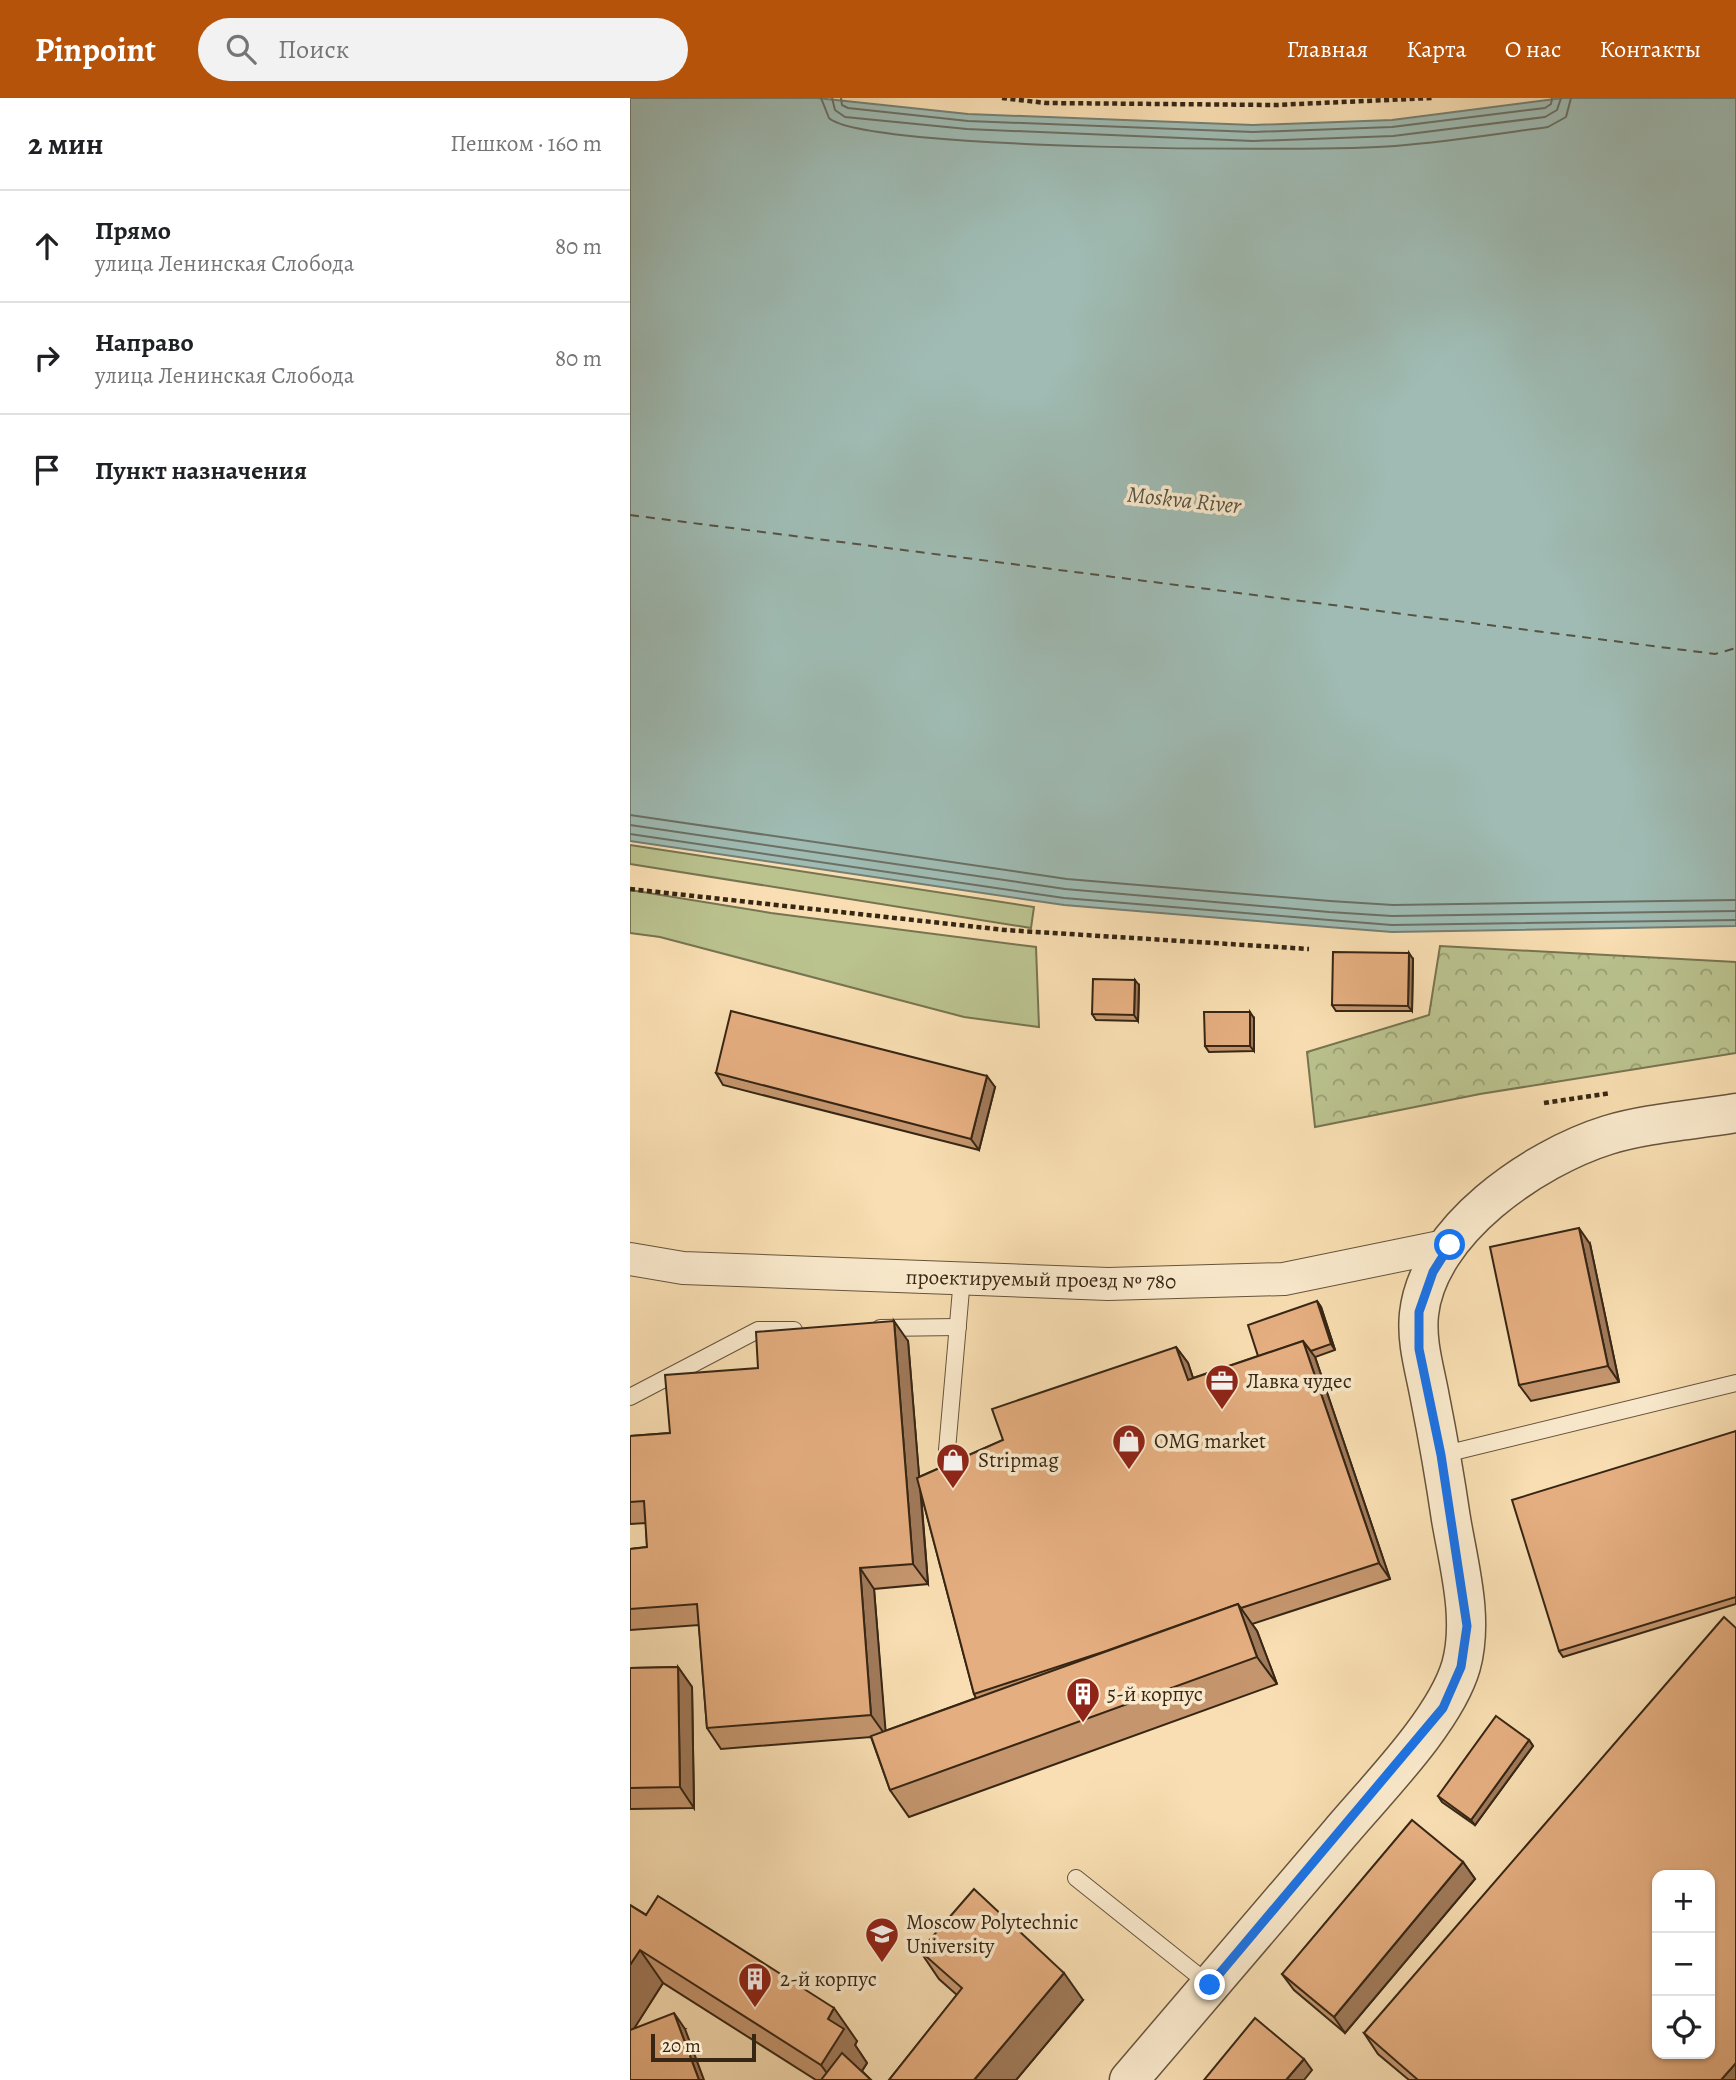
<!DOCTYPE html>
<html lang="ru">
<head>
<meta charset="utf-8">
<style>
  body { margin:0; font-family:Alegreya,serif; background:#f2f2f2; color:#202124 }
  .controls { position:absolute; right:21px; bottom:21px; display:grid; overflow:hidden; border-radius:14px; box-shadow:0 2px 5px #0004 }
  .controls button { width:63px; height:63px; display:grid; place-items:center; padding:0; border:0; border-bottom:2px solid #e0e0e0; background:#fff; color:#202124; font:35px sans-serif }
  .scale { position:absolute; left:21px; bottom:18px; width:105px; box-sizing:border-box; padding-left:7px; border:4px solid #372614; border-top:0; font-size:19px; line-height:24px; white-space:nowrap; color:#372614; -webkit-text-stroke:5px #faeacd; paint-order:stroke }
  .stop { position:absolute; width:21px; height:21px; margin:-16px; border:5px solid #1a73e8; border-radius:50%; background:#fff }
  .stop.end { background:#1a73e8; border-color:#fff; box-shadow:0 2px 7px #0008 }
  .list { margin:0; padding:0; list-style:none }
  h2 { display:flex; justify-content:space-between; align-items:center; height:91px; margin:0; padding:0 28px; font-size:30px }
  h2 small { font-size:23px; font-weight:400; color:#757577 }
  .list li { display:grid; grid-template-columns:46px 1fr auto; gap:21px; align-items:center; box-sizing:border-box; height:112px; padding:0 28px; border-top:2px solid #e0e0e0 }
  .list b { display:block; font-size:26px; white-space:nowrap }
  .list p { margin:0; font-size:23px; white-space:nowrap; color:#757577 }
  .list em { font-size:23px; font-style:normal; color:#757577 }
  .icon { flex:none; width:38px; height:38px; fill:none; stroke:currentColor; stroke-width:2; stroke-linecap:round; stroke-linejoin:round }
  .map { position:relative; flex:none; width:1106px; height:1982px; overflow:hidden }
  header { display:flex; align-items:center; gap:42px; box-sizing:border-box; height:98px; padding:0 35px; background:#b45309; color:#fff }
  header strong { font-size:33px }
  nav { display:flex; gap:38px; margin-inline-start:auto; font-size:24px }
  .search { width:490px; height:63px; background:#f2f2f2; display:flex; align-items:center; gap:18px; box-sizing:border-box; padding:0 24px; border-radius:38px; color:#757577; font-size:26px }
  main { display:flex }
  aside { flex:1; background:#fff }
  .map>svg:first-child { display:block }
  .green { fill:#bac28e; stroke:#787451; stroke-width:2 }
  .forest { fill:url(#forest-crowns); stroke:#787451; stroke-width:2 }
  .water { fill:#9fbbb3; stroke:#757f73; stroke-width:2 }
  .lines { fill:none; stroke-linecap:round; stroke-linejoin:round }
  .shore { stroke:#6b7064; stroke-width:2 }
  .ferry { stroke:#565344; stroke-width:2; stroke-dasharray:9 7; stroke-linecap:butt }
  .service-casing { stroke:#67543c; stroke-width:18 }
  .minor-casing { stroke:#67543c; stroke-width:34 }
  .tertiary-casing { stroke:#67543c; stroke-width:41 }
  .path { stroke:#372614; stroke-width:4.5; stroke-dasharray:5 3.5; stroke-linecap:butt }
  .service { stroke:#faeacd; stroke-width:16 }
  .minor { stroke:#faeacd; stroke-width:32 }
  .tertiary { stroke:#faeacd; stroke-width:38 }
  .wall { fill:#c5966e; stroke:#372614; stroke-width:2; fill-rule:evenodd }
  .shaded-wall { fill:#a07a5a; stroke:#372614; stroke-width:2 }
  .building { fill:#e5ae80; stroke:#372614; stroke-width:2; fill-rule:evenodd }
  .route { stroke:#1a73e8; stroke-width:9 }
  .labels { text-anchor:middle; dominant-baseline:central; stroke-width:7; stroke-linejoin:round; paint-order:stroke }
  .street-label { font-size:21px; fill:#372614; stroke:#faeacd }
  .poi-label { font-size:21px; fill:#372614; stroke:#faeacd; text-anchor:start }
  .water-label { font-size:23px; font-style:italic; fill:#565344; stroke:#faeacd }
</style>
</head>
<body>
<header>
<strong>Pinpoint</strong>
<div class="search"><svg class="icon" aria-label="search" viewBox="0 0 24 24"><circle cx="10" cy="10" r="6"/><path d="M15 15l6 6"/></svg>Поиск</div>
<nav><a>Главная</a><a>Карта</a><a>О нас</a><a>Контакты</a></nav>
</header>
<main>
<aside>
<h2>2 мин<small>Пешком · 160 m</small></h2>
<ul class="list">
<li><svg class="icon" aria-label="ahead" viewBox="0 0 24 24"><path d="M12 20V5M6 11l6-6 6 6"/></svg><div><b>Прямо</b><p>улица Ленинская Слобода</p></div><em>80 m</em></li>
<li><svg class="icon" aria-label="right" viewBox="0 0 24 24"><path d="M7 20v-9h11M14 6l5 5-5 5"/></svg><div><b>Направо</b><p>улица Ленинская Слобода</p></div><em>80 m</em></li>
<li><svg class="icon" aria-label="arrive" viewBox="0 0 24 24"><path d="M6 21V4h12l-3 4 3 4H6"/></svg><div><b>Пункт назначения</b></div></li>
</ul>
</aside>
<div class="map">
<svg width="1106" height="1982" viewBox="0 0 1106 1982">
  <defs>
    <pattern id="forest-crowns" width="20" height="18" patternUnits="userSpaceOnUse" patternTransform="scale(1.75)"><rect width="20" height="18" fill="#bac28e"/><path d="M2 6a3 3 0 1 1 6 0M12 15a3 3 0 1 1 6 0" fill="none" stroke="#989d73"/></pattern>
  </defs>
  <rect width="100%" height="100%" fill="#f8deb2"/>
  <filter id="stains"><feTurbulence type="fractalNoise" baseFrequency=".00286" numOctaves="4"/><feColorMatrix values="0 0 0 0 .2 0 0 0 0 .09 0 0 0 0 .02 0 0 0 .5 -.17"/></filter>
  <radialGradient id="worn" r=".72"><stop offset=".6" stop-color="#630" stop-opacity="0"/><stop offset="1" stop-color="#630" stop-opacity=".3"/></radialGradient>
  <g class="green">
    <path d="M0,747L404,809L401,830L0,766Z"/>
    <path d="M0,792L141,815L406,849L409,929L334,919L30,839L0,835Z"/>
  </g>
  <path class="forest" d="M810,848L1106,864V955L850,996L685,1029L677,954L799,917Z"/>
  <path class="water" d="M0,0H187L338,16L623,27L762,22L933,0H1106V828L762,834L698,829L434,807L0,743Z"/>
  <g class="lines">
    <g class="shore">
      <path d="M191,0L199,20C234,53 694,54 765,48C816,44 867,36 918,29L936,19L941,0"/>
      <path d="M202,0L205,12L215,19L337,31L623,43L763,38L915,19L927,12L931,0"/>
      <path d="M211,0L212,7L218,10L338,23L623,34L762,29L915,10L921,6L922,0"/>
      <path d="M0,717L437,781L700,803L763,807L1106,802"/>
      <path d="M0,727L435,791L699,814L762,818L1106,813"/>
      <path d="M0,736L434,800L699,822L762,827L1106,822"/>
    </g>
    <path class="ferry" d="M0,417L1085,556L1106,550"/>
    <g class="service-casing">
      <g id="service">
        <path d="M250,1230L328,1229"/>
        <path d="M0,1299L128,1232H164"/>
        <path d="M317,1352L332,1180"/>
        <path d="M811,1357L1106,1285"/>
        <path d="M446,1780L580,1887"/>
      </g>
    </g>
    <g class="minor-casing">
      <path id="minor" d="M0,1161L53,1170L478,1186L654,1181L820,1147"/>
    </g>
    <g class="tertiary-casing">
      <path id="tertiary" d="M499,1982C569,1900 639,1818 710,1735C747,1691 815,1623 831,1568C844,1521 829,1468 821,1421C815,1380 808,1340 800,1300C795,1272 786,1245 789,1216C798,1132 904,1060 978,1037C1018,1025 1064,1022 1106,1015"/>
    </g>
    <g class="path">
      <path d="M372,0L416,5L646,7L802,0"/>
      <path d="M0,791L375,832L679,851"/>
      <path d="M914,1005L981,995"/>
    </g>
    <use href="#service" class="service"/>
    <use href="#minor" class="minor"/>
    <use href="#tertiary" class="tertiary"/>
  </g>
  <g class="wall">
    <path d="M783,861L782,913H706L702,907Z"/>
    <path d="M509,887L508,923L466,922L462,916Z"/>
    <path d="M624,920V953L579,954L575,948Z"/>
    <path d="M86,975L365,989L349,1052L93,987Z"/>
    <path d="M960,1146L989,1284L901,1303L889,1287Z"/>
    <path d="M687,1203L691,1209L705,1252L685,1259L760,1481L622,1526L627,1533L647,1586L279,1719L260,1692L241,1639L91,1651L77,1630L69,1527L0,1532V1451L17,1449L16,1425L0,1426V1338L40,1335L128,1270L278,1243L289,1379L373,1342L546,1249L558,1265L563,1280L628,1258ZM291,1395L344,1596L346,1600L255,1633L244,1491L298,1486Z"/>
    <path d="M1106,1333V1506L933,1559L929,1553Z"/>
    <path d="M48,1569L62,1589L64,1710L0,1711V1570Z"/>
    <path d="M899,1642L903,1648L845,1727L812,1704L808,1698Z"/>
    <path d="M833,1764L845,1781L715,1935L664,1892L652,1876Z"/>
    <path d="M0,1807L227,1943L225,1947L237,1965L232,1973L241,1982H186L33,1885L4,1930L55,1931L0,1982Z"/>
    <path d="M290,1853L453,1902L386,1982H259L327,1897L309,1881Z"/>
    <path d="M734,1935L1106,1982H779L748,1956Z"/>
  </g>
  <g class="shaded-wall">
    <path d="M779,855L783,861L782,913L778,908Z"/>
    <path d="M505,882L509,887L508,923L504,917Z"/>
    <path d="M620,914L624,920V953L620,948Z"/>
    <path d="M357,978L365,989L349,1052L341,1041Z"/>
    <path d="M949,1130L960,1146L989,1284L978,1268Z"/>
    <path d="M687,1203L691,1209L705,1252L701,1246Z"/>
    <path d="M264,1223L278,1243L298,1486L283,1466Z"/>
    <path d="M673,1243L685,1259L760,1481L749,1465Z"/>
    <path d="M546,1249L558,1265L569,1298L558,1282Z"/>
    <path d="M230,1470L244,1491L256,1638L241,1617Z"/>
    <path d="M608,1506L627,1533L647,1586L627,1559Z"/>
    <path d="M48,1569L62,1589L64,1710L50,1689Z"/>
    <path d="M899,1642L903,1648L845,1727L841,1722Z"/>
    <path d="M833,1764L845,1781L715,1935L704,1919Z"/>
    <path d="M10,1852L33,1885L0,1937V1867Z"/>
    <path d="M434,1875L453,1902L386,1982H344Z"/>
    <path d="M204,1910L227,1943L225,1947L237,1965L226,1982H202L191,1967L198,1921Z"/>
    <path d="M44,1915L55,1931L74,1982H69Z"/>
    <path d="M674,1961L682,1972L674,1982H656Z"/>
    <path d="M1106,1965V1982H1091Z"/>
  </g>
  <g class="building">
    <path d="M703,854L779,855L778,908L702,907Z"/>
    <path d="M463,881L505,882L504,917L462,916Z"/>
    <path d="M101,913L357,978L341,1041L86,975Z"/>
    <path d="M574,914H620V948H575Z"/>
    <path d="M949,1130L978,1268L889,1287L860,1149Z"/>
    <path d="M687,1203L701,1246L681,1253L673,1243L628,1258L618,1227Z"/>
    <path d="M264,1223L283,1466L230,1470L241,1617L77,1630L67,1506L0,1511V1451L17,1449L14,1403L0,1404V1338L40,1335L35,1277L128,1270L126,1234Z"/>
    <path d="M673,1243L749,1465L611,1510L608,1506L476,1553L344,1596L287,1380L373,1342L362,1311L546,1249L558,1282Z"/>
    <path d="M1106,1333V1499L929,1553L882,1402Z"/>
    <path d="M608,1506L627,1559L260,1692L241,1638Z"/>
    <path d="M1094,1519L1106,1530V1965L1091,1982H788L734,1935ZM1027,1777H1080V1956H1027Z"/>
    <path d="M48,1569L50,1689L0,1690V1570Z"/>
    <path d="M866,1618L899,1642L841,1722L808,1698Z"/>
    <path d="M782,1722L833,1764L704,1919L652,1876Z"/>
    <path d="M344,1791L434,1875L344,1982H259L332,1890L290,1853Z"/>
    <path d="M28,1798L204,1910L198,1921L214,1931L191,1967L10,1852L0,1867V1807L16,1817Z"/>
    <path d="M44,1915L69,1982H0V1932Z"/>
    <path d="M625,1920L674,1961L656,1982H574Z"/>
    <path d="M212,1955L241,1982H191Z"/>
  </g>
  <g class="lines">
    <path class="route" d="M580,1887L813,1610L831,1569L837,1528L811,1357L789,1251V1214L803,1174L820,1147"/>
  </g>
  <defs>
    <g id="office-pin" transform="scale(1.75)"><path d="M0 17L-7.5 6A9.5 9.5 0 1 1 7.5 6Z" fill="#8f2418" stroke="#faeacd"/><path d="M-6-3h4V-5.5h4V-3h4V5H-6ZM-1-4.5V-3h2v-1.5ZM-6 0V1H6V0Z" fill="#fff"/></g>
    <g id="shop-pin" transform="scale(1.75)"><path d="M0 17L-7.5 6A9.5 9.5 0 1 1 7.5 6Z" fill="#8f2418" stroke="#faeacd"/><path d="M-5-2.5h2.3a2.7 3.5 0 0 1 5.4 0H5L5.5 6h-11ZM-1.5-2.5h3a1.5 2.3 0 0 0-3 0Z" fill="#fff"/></g>
    <g id="building-pin" transform="scale(1.75)"><path d="M0 17L-7.5 6A9.5 9.5 0 1 1 7.5 6Z" fill="#8f2418" stroke="#faeacd"/><path d="M-4-6H4V6H1V3H-1V6H-4ZM-2.5-4.3h1.7v1.8h-1.7ZM.8-4.3h1.7v1.8H.8ZM-2.5-1h1.7V.8h-1.7ZM.8-1h1.7V.8H.8Z" fill="#fff"/></g>
    <g id="university-pin" transform="scale(1.75)"><path d="M0 17L-7.5 6A9.5 9.5 0 1 1 7.5 6Z" fill="#8f2418" stroke="#faeacd"/><path d="M0-5L7-2L0 1L-7-2ZM-4 1L0 2.5L4 1V4Q0 6-4 4Z" fill="#fff"/></g>
  </defs>
  <g fill-rule="evenodd">
    <use href="#office-pin" x="592" y="1283"/>
    <use href="#shop-pin" x="499" y="1343"/>
    <use href="#shop-pin" x="323" y="1362"/>
    <use href="#building-pin" x="453" y="1596"/>
    <use href="#university-pin" x="252" y="1836"/>
    <use href="#building-pin" x="125" y="1881"/>
  </g>
  <g class="labels">
    <g class="street-label">
      <text transform="translate(411 1181) rotate(1)">проектируемый проезд № 780</text>
    </g>
    <g class="poi-label">
      <text x="616" y="1283">Лавка чудес</text>
      <text x="524" y="1343">OMG market</text>
      <text x="348" y="1362">Stripmag</text>
      <text x="477" y="1596">5-й корпус</text>
      <text x="276" y="1824">Moscow Polytechnic<tspan x="276" dy="24">University</tspan></text>
      <text x="150" y="1881">2-й корпус</text>
    </g>
    <g class="water-label">
      <text transform="translate(554 402) rotate(6)">Moskva River</text>
    </g>
  </g>
  <rect width="100%" height="100%" filter="url(#stains)"/>
  <rect width="100%" height="100%" fill="url(#worn)"/>
</svg>
<div class="controls">
<button>+</button>
<button>−</button>
<button><svg class="icon" aria-label="locate" viewBox="0 0 24 24"><circle cx="12" cy="12" r="6"/><path d="M12 2v4M12 18v4M2 12h4M18 12h4"/></svg></button>
</div>
<div class="scale">20 m</div>
<div class="stop" style="left:820px;top:1147px"></div>
<div class="stop end" style="left:580px;top:1887px"></div>
</div>
</main>
</body>
</html>
